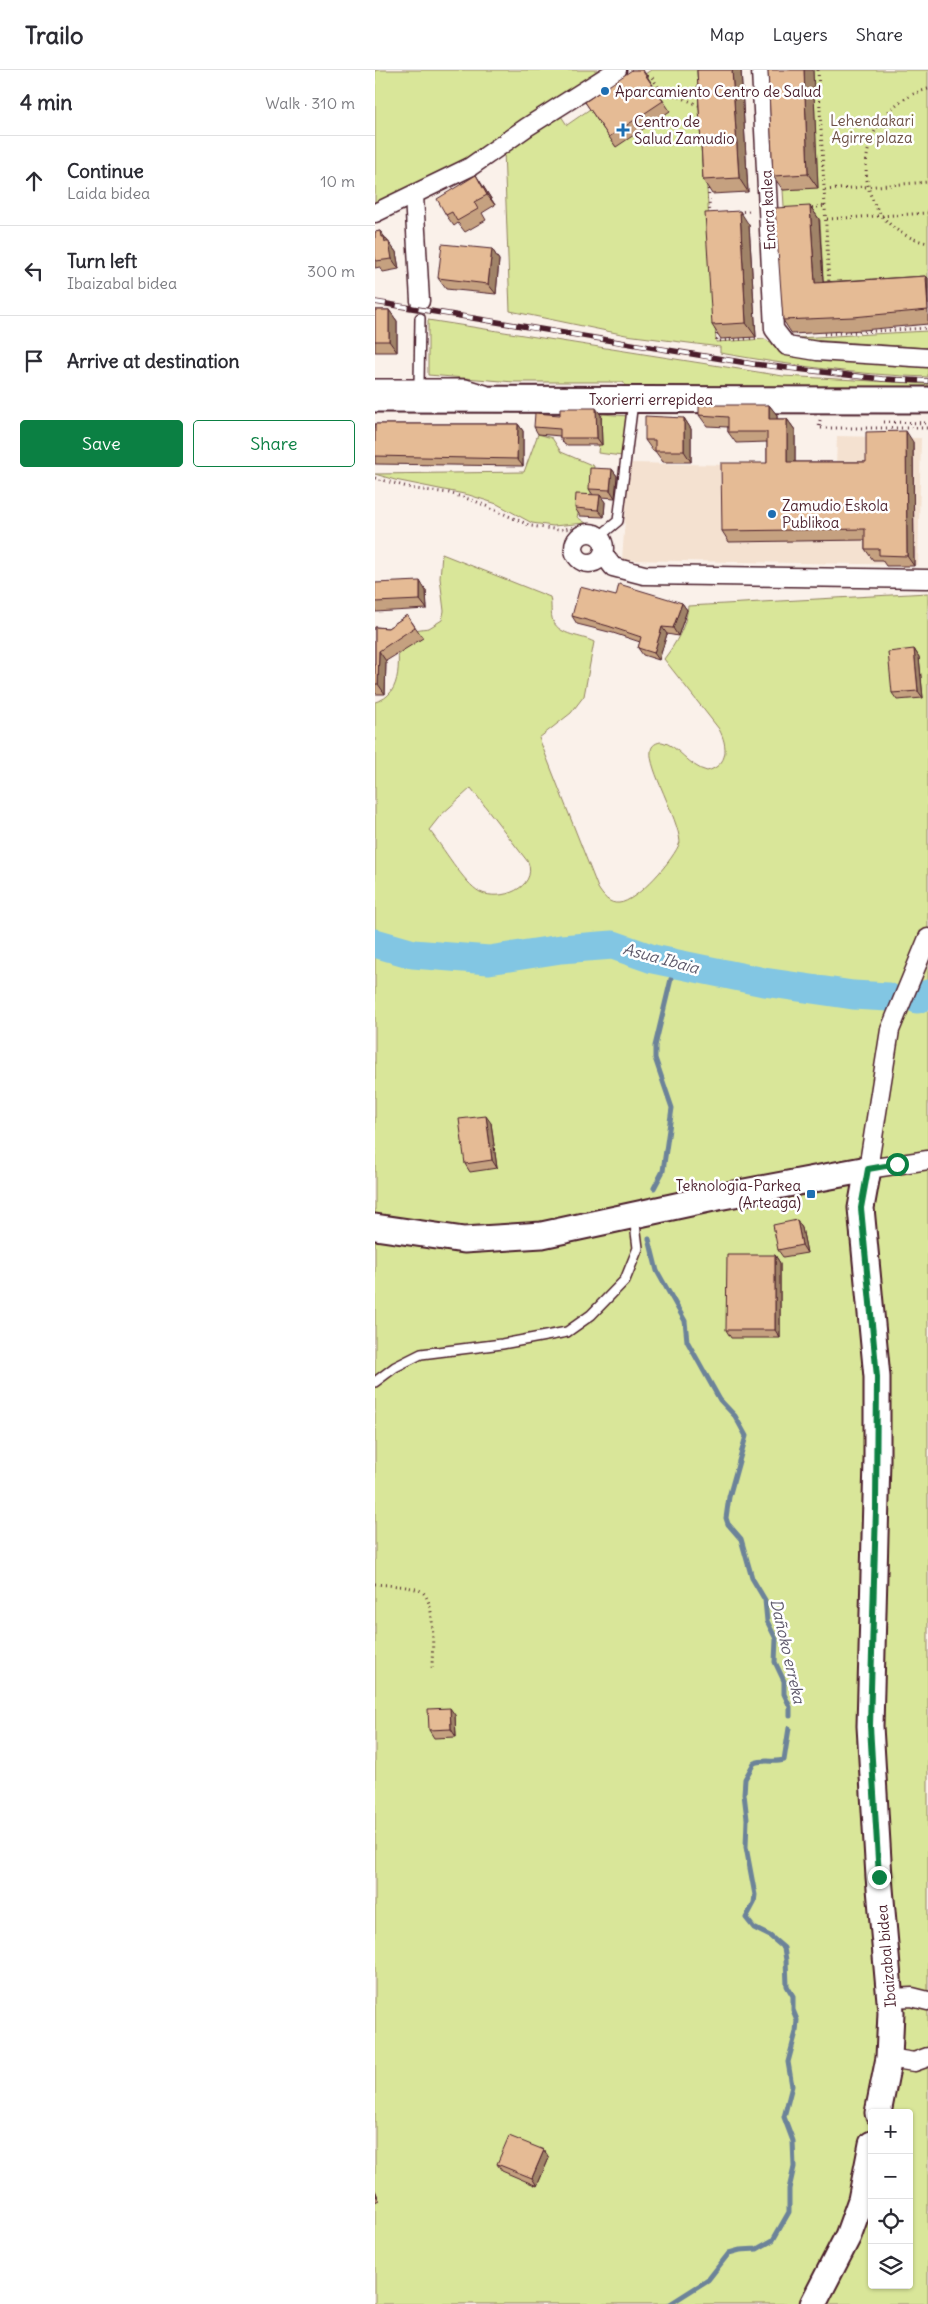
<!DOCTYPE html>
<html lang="en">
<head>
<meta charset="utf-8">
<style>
  body { margin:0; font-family:Delius,sans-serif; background:#f2f2f3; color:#2b2b33 }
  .controls { position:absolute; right:15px; bottom:15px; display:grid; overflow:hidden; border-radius:5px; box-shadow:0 1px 4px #0004 }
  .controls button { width:45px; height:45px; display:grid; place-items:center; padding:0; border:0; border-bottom:1px solid #e1e1e2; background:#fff; color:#2b2b33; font:25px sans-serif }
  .stop { position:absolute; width:15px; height:15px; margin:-11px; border:4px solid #0b8043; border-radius:50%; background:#fff }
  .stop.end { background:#0b8043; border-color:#fff; box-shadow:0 1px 5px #0008 }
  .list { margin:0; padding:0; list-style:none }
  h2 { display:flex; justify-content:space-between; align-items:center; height:65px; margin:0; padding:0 20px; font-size:21px }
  h2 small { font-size:16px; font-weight:400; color:#7c7c81 }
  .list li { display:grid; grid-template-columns:32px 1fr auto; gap:15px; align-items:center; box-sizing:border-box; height:90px; padding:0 20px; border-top:1px solid #e1e1e2 }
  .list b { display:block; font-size:19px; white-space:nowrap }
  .list p { margin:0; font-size:16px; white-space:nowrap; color:#7c7c81 }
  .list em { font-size:16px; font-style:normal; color:#7c7c81 }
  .actions { display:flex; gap:10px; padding:15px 20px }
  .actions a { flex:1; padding:11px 0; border:1px solid #0b8043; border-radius:5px; text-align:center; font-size:18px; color:#0b8043 }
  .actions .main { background:#0b8043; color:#fff }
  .icon { flex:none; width:28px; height:28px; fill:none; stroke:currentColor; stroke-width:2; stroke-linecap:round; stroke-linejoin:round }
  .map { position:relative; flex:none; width:553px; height:2234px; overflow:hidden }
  header { display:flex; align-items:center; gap:30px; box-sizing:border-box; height:70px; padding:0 25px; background:#fff; border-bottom:1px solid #e1e1e2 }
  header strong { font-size:24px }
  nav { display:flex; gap:28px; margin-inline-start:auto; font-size:18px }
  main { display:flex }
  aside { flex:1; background:#fff }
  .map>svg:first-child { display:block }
  .built { fill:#f4e1d0 }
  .green { fill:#d9e699; stroke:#928262; fill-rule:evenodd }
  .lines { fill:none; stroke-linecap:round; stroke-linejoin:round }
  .stream { stroke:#6c8399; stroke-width:5 }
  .river { stroke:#82c6e3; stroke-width:29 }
  .lane-casing { stroke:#4a1f2b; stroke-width:12 }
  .street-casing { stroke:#4a1f2b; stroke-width:21 }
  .secondary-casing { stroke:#4a1f2b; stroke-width:29 }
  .path { stroke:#4a1f2b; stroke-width:3; stroke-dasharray:1 4; stroke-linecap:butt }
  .lane { stroke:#fff; stroke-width:9 }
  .street { stroke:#fff; stroke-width:18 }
  .secondary { stroke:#fff; stroke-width:25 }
  .rail-casing { stroke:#4a1f2b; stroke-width:5.5 }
  .rail { stroke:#fff; stroke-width:4; stroke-dasharray:11; stroke-linecap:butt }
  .wall { fill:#c5a180; stroke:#4a1f2b }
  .shaded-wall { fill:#a08368; stroke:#4a1f2b }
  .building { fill:#e5bb95; stroke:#4a1f2b }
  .route { stroke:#0b8043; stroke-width:6 }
  .poi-dot { fill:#1f6fb2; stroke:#fff; stroke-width:2 }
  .labels { text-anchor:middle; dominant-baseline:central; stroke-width:5; stroke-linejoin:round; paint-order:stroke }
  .poi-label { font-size:15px; fill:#4a1f2b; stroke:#fff; text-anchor:start }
  .park-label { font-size:15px; fill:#6e5146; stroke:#fff }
  .street-label { font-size:15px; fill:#4a1f2b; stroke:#fff }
  .water-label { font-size:16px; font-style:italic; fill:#5e596b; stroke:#fff }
</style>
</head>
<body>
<header>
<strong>Trailo</strong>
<nav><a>Map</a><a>Layers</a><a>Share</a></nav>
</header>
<main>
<aside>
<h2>4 min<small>Walk · 310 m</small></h2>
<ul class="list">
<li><svg class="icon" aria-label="ahead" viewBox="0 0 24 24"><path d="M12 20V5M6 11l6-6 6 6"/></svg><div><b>Continue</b><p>Laida bidea</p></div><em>10 m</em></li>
<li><svg class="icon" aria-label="left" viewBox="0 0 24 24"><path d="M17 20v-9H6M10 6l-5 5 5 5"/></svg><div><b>Turn left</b><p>Ibaizabal bidea</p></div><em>300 m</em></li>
<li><svg class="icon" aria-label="arrive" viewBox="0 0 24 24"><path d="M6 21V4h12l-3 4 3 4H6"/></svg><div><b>Arrive at destination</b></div></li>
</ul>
<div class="actions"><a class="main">Save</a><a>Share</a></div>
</aside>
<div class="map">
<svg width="553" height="2234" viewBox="0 0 553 2234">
  <rect width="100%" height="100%" fill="#faf1ea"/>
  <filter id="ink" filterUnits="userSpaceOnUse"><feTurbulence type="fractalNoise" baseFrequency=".02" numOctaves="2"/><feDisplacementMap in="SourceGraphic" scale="10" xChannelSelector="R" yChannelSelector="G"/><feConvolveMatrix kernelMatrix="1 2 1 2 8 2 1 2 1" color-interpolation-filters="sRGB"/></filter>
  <g filter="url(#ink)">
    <path class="built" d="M462,366L546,368L543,495L247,490L254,393L461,397Z"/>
    <g class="green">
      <path d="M0,0H229L56,113L0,137Z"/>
      <path d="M276,0H325L341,272L390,269L402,278L406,276L553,291V307C483,305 414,295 345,283V277L251,265L135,241L129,80L184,43L192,55L215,39L241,77L270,4Z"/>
      <path d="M438,0H553V220L449,226L445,150L410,152L408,120L443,117Z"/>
      <path d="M53,250L408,306L553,314V320L251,316L248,312H139L53,305Z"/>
      <path d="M553,261V278L422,269V268Z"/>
      <path d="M227,344L254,346L247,386L223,383Z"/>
      <path d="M163,364L177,368L186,382L219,396L215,431L207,432L202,447L211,453L178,456L157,453L122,434L94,425L20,410L0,404L149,402Z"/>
      <path d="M67,484L175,527C177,535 175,544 178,551C185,566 206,565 219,572L209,626L196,643L164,668L223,818C228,826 234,834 244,833C262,832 300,788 305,772C303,747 273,698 276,681C276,675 282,672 287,672C303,675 314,697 332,701C354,695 353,676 344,659L289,589C301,573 311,557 313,536L553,523V2234H0V632C30,625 23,586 22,562L54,558L67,550L69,541L65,508ZM96,718L153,792C163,818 125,832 105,822C89,814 67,775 54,760L65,746ZM497,2043H534V2215H497Z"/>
    </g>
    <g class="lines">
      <g class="stream">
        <path d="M279,1118L288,1101L297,1038L280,988V976L296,909L300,904L314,896"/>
        <path d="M274,1169L282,1201L310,1251L312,1271L345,1330L360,1346L371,1366L354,1427L351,1448L353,1454L366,1469L377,1508L390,1530L392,1551L401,1569L400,1592L409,1611V1624L415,1637V1646"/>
        <path d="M295,2234L333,2210L354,2183L365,2180L382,2179L398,2170L414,2142V2119L419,2097L418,2071L409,2047L417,2016L413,1992L421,1962L422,1950L418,1940V1926L412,1916L411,1890L409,1878L395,1866L379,1858L371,1848L379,1833L380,1825L371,1777L372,1749L369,1724L370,1709L379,1693C390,1689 399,1693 409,1690L414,1658"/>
      </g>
      <g class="river">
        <path d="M0,873L38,884L114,890L186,879L238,875L278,889L389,912L478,925L513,927"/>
        <path d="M542,929L553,924"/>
      </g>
      <g class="lane-casing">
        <g id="lane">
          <path d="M0,314H91L111,320"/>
          <path d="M44,314L45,248"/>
          <path d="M231,461L243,451L258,332"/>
          <path d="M0,1312L20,1297L46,1284L127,1274L192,1262L216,1245L250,1210L263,1178L259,1146"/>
        </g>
      </g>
      <g class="street-casing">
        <g id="street">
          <path d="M386,0L399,259L412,276L442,281L553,288"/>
          <path d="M39,126L45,231"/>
          <path d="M0,143L95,97L152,57L242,0"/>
          <circle cx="214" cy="478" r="15"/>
          <path d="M228,484L238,497L269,505L553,509"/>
          <path d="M553,868L515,960L493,1099L553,1090"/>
          <path d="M516,1928L537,1927L553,1931"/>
          <path d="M514,1988L539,1992L553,1987"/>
        </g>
      </g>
      <g class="secondary-casing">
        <g id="secondary">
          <path d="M0,329L553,330"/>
          <path d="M0,1157L89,1170L167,1165L343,1127L493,1099L486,1138L502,1307V1390L495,1656L504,1807L516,1942L514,1988L503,2043"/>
          <path d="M438,2234L473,2166L486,2130L497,2074"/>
        </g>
      </g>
      <g class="path">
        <path d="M443,0L454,215"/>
        <path d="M268,5L276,6L284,18L326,36"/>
        <path d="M553,19C472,40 469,156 553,173"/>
        <path d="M333,114L335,146"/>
        <path d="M450,120L553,112"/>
        <path d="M432,138L451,136"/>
        <path d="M363,142L375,141"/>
        <path d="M452,149L553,143"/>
        <path d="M341,259L342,271L382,268"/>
        <path d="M449,264L553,258"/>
        <path d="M445,350L444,358H553"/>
        <path d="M509,352L553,353"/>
        <path d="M0,408L40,419L74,423L100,431L156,456L185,460L211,455"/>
        <path d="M0,1514C11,1515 36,1516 46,1521C62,1531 57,1582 57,1600"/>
      </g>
      <use href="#lane" class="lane"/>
      <use href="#street" class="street"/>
      <use href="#secondary" class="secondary"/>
      <g class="rail-casing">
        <path id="rail" d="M0,232L378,294L507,309L553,311"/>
      </g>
      <use href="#rail" class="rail"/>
    </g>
    <g class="wall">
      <path d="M268,0L295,41L241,77L210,32Z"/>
      <path d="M322,0H366L373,122L337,124L328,110Z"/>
      <path d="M393,0L443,118L408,120L398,106Z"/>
      <path d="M108,116L120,135L107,143L111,150L90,162L83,153L79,156L71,145Z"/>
      <path d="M435,136L444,149L448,212L551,206L553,208V254L488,260L417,264L408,250Z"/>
      <path d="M374,155L381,267L346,269L337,255Z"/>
      <path d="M5,161L21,182L24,199L8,202L5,197L0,198V162Z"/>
      <path d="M117,179L124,190L121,224L71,219L63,208Z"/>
      <path d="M0,240H14L22,251V282H0Z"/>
      <path d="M394,335L402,345V349H412L420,360V392H491L538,372L539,496H511L507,490H498L490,479V470L354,472L347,461L392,393V372L361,373L353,362V357L332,356L324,345Z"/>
      <path d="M226,345L227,375H190L185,368V366L163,364L159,357Z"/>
      <path d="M309,348L316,359V392H288L280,381H278L270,370Z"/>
      <path d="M0,354H143L148,361V396L0,394Z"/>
      <path d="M237,399L242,406L240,428L226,427L230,432L229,447L205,446L200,438L218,425L214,419Z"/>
      <path d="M0,513L51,521L52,539L0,542Z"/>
      <path d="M241,526L307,533L312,540L303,566L292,564L284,590L268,585L263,578L265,572L238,563L202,554L197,546Z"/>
      <path d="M32,545L48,568L11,591L10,624H0V557L13,558Z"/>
      <path d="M539,579L544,587L548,628L522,630L517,623Z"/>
      <path d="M116,1053L122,1098L95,1102L90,1094Z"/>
      <path d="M422,1150L427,1158L432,1183L408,1187L403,1180Z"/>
      <path d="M400,1185L405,1193V1268H356L351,1260Z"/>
      <path d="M80,1645L81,1667L59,1668L54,1660Z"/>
      <path d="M169,2080L174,2088L162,2116L127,2101L122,2094Z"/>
      <path d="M0,2120L4,2130L0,2132Z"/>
    </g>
    <g class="shaded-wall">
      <path d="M357,0H366L373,122L364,108Z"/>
      <path d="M429,0H438L443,118L433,104Z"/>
      <path d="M101,105L108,116L120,135L112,125Z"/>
      <path d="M435,136L444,149L449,226L440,213Z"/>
      <path d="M365,141L374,155L381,267L371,253Z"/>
      <path d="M5,161L21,182L24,199L17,189L6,167Z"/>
      <path d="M117,179L124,190L121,224L113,214Z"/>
      <path d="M551,206L553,208V235Z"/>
      <path d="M14,240L22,251V282L14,271Z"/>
      <path d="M394,335L402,345V360L394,349Z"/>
      <path d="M221,338L226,345L227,375L222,368Z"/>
      <path d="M309,348L316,359V392L309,381Z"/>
      <path d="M412,349L420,360V403L412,392Z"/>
      <path d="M143,354L148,361V396L142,389Z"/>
      <path d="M531,361L538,372L539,496L532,486Z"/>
      <path d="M237,399L242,406L240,428L235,420Z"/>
      <path d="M225,425L230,432L229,447L223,440Z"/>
      <path d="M45,511L51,521L52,539L45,530Z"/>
      <path d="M307,533L312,540L303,566L298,558Z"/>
      <path d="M287,557L292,564L284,590L279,583Z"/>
      <path d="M539,579L544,587L548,628L543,621Z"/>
      <path d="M4,581L11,591L10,624L3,614Z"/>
      <path d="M111,1046L116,1053L122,1098L117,1090Z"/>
      <path d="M422,1150L427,1158L432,1183L427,1175Z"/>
      <path d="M400,1185L405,1193V1268L400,1260Z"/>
      <path d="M75,1638L80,1645L81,1667L76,1659Z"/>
      <path d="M169,2080L174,2088L162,2116L157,2108Z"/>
      <path d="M0,2120L4,2130L0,2124Z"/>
    </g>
    <g class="building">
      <path d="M257,0H267L288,31L234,67L210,32Z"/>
      <path d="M322,0H357L364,108L328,110Z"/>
      <path d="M393,0H429L433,104L398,106Z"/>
      <path d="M101,105L112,125L99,132L103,139L82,151L77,142L71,145L62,129Z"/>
      <path d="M435,136L440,213L551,206L553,240L478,247L408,250L400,138Z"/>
      <path d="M365,141L371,253L337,255L330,143Z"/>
      <path d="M5,161L6,167H9L10,172H14L17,189L1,191L0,186V162Z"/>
      <path d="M67,174L117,179L113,214L63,208Z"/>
      <rect x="0" y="240" width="14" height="31"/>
      <path d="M324,335H394V349H412V392H491V362L531,361L532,486L504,485V479H490V459L347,461L346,393H392V362H353V347L324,345Z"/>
      <path d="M185,338H221L222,368H185V359L159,357L160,343L185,345Z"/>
      <path d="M270,346L309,348V381H280V370H270Z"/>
      <path d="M0,354H143L142,389L0,386Z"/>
      <path d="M215,398L237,399L235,420L214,419Z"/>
      <path d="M201,424L225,425L223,440L200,438Z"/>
      <path d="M45,511V530L0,532V513Z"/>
      <path d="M244,514L307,533L298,558L287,557L279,583L263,578L266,567L233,556L197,546L205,517L241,526Z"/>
      <path d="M32,545L40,557L4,581L3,614H0V557L13,558Z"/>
      <path d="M539,579L543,621L517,623L513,582Z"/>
      <path d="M111,1046L117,1090L90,1094L84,1049Z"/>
      <path d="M422,1150L427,1175L403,1180L398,1155Z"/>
      <path d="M352,1185H400V1260H351Z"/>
      <path d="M75,1638L76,1659L54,1660L53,1639Z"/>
      <path d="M134,2066L169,2080L157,2108L122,2094Z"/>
    </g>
  </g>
  <g class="lines" filter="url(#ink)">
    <path class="route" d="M504,1807L495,1656L501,1438L502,1307L486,1138L493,1099L522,1094"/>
  </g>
  <g class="poi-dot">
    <circle cx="230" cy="21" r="5"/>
    <path d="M245.5 52.5h5v5h5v5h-5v5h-5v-5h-5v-5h5z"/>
    <circle cx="397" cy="444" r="5"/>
    <rect x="431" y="1119" width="10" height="10" rx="2.5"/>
  </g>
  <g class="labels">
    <g class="poi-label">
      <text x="240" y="21">Aparcamiento Centro de Salud</text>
      <text x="259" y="51">Centro de<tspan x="259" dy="17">Salud Zamudio</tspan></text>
      <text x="407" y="435">Zamudio Eskola<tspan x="407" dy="17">Publikoa</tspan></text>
      <text x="426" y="1115" text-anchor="end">Teknologia-Parkea<tspan x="426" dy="17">(Arteaga)</tspan></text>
    </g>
    <g class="park-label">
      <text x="497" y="50">Lehendakari<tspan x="497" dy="17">Agirre plaza</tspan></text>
    </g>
    <g class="street-label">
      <text transform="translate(393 140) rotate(-93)">Enara kalea</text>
      <text x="276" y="329">Txorierri errepidea</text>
      <text transform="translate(511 1886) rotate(-95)">Ibaizabal bidea</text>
    </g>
    <g class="water-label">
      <text transform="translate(286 888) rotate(15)">Asua Ibaia</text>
      <text transform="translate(413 1581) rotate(77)">Dañoko erreka</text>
    </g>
  </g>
</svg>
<div class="controls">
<button>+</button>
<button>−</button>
<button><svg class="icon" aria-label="locate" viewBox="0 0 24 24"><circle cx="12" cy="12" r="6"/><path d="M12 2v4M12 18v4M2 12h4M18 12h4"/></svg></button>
<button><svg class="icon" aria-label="layers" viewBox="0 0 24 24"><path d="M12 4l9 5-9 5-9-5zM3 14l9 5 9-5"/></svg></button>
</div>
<div class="stop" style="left:522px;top:1094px"></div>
<div class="stop end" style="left:504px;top:1807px"></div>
</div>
</main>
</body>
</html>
